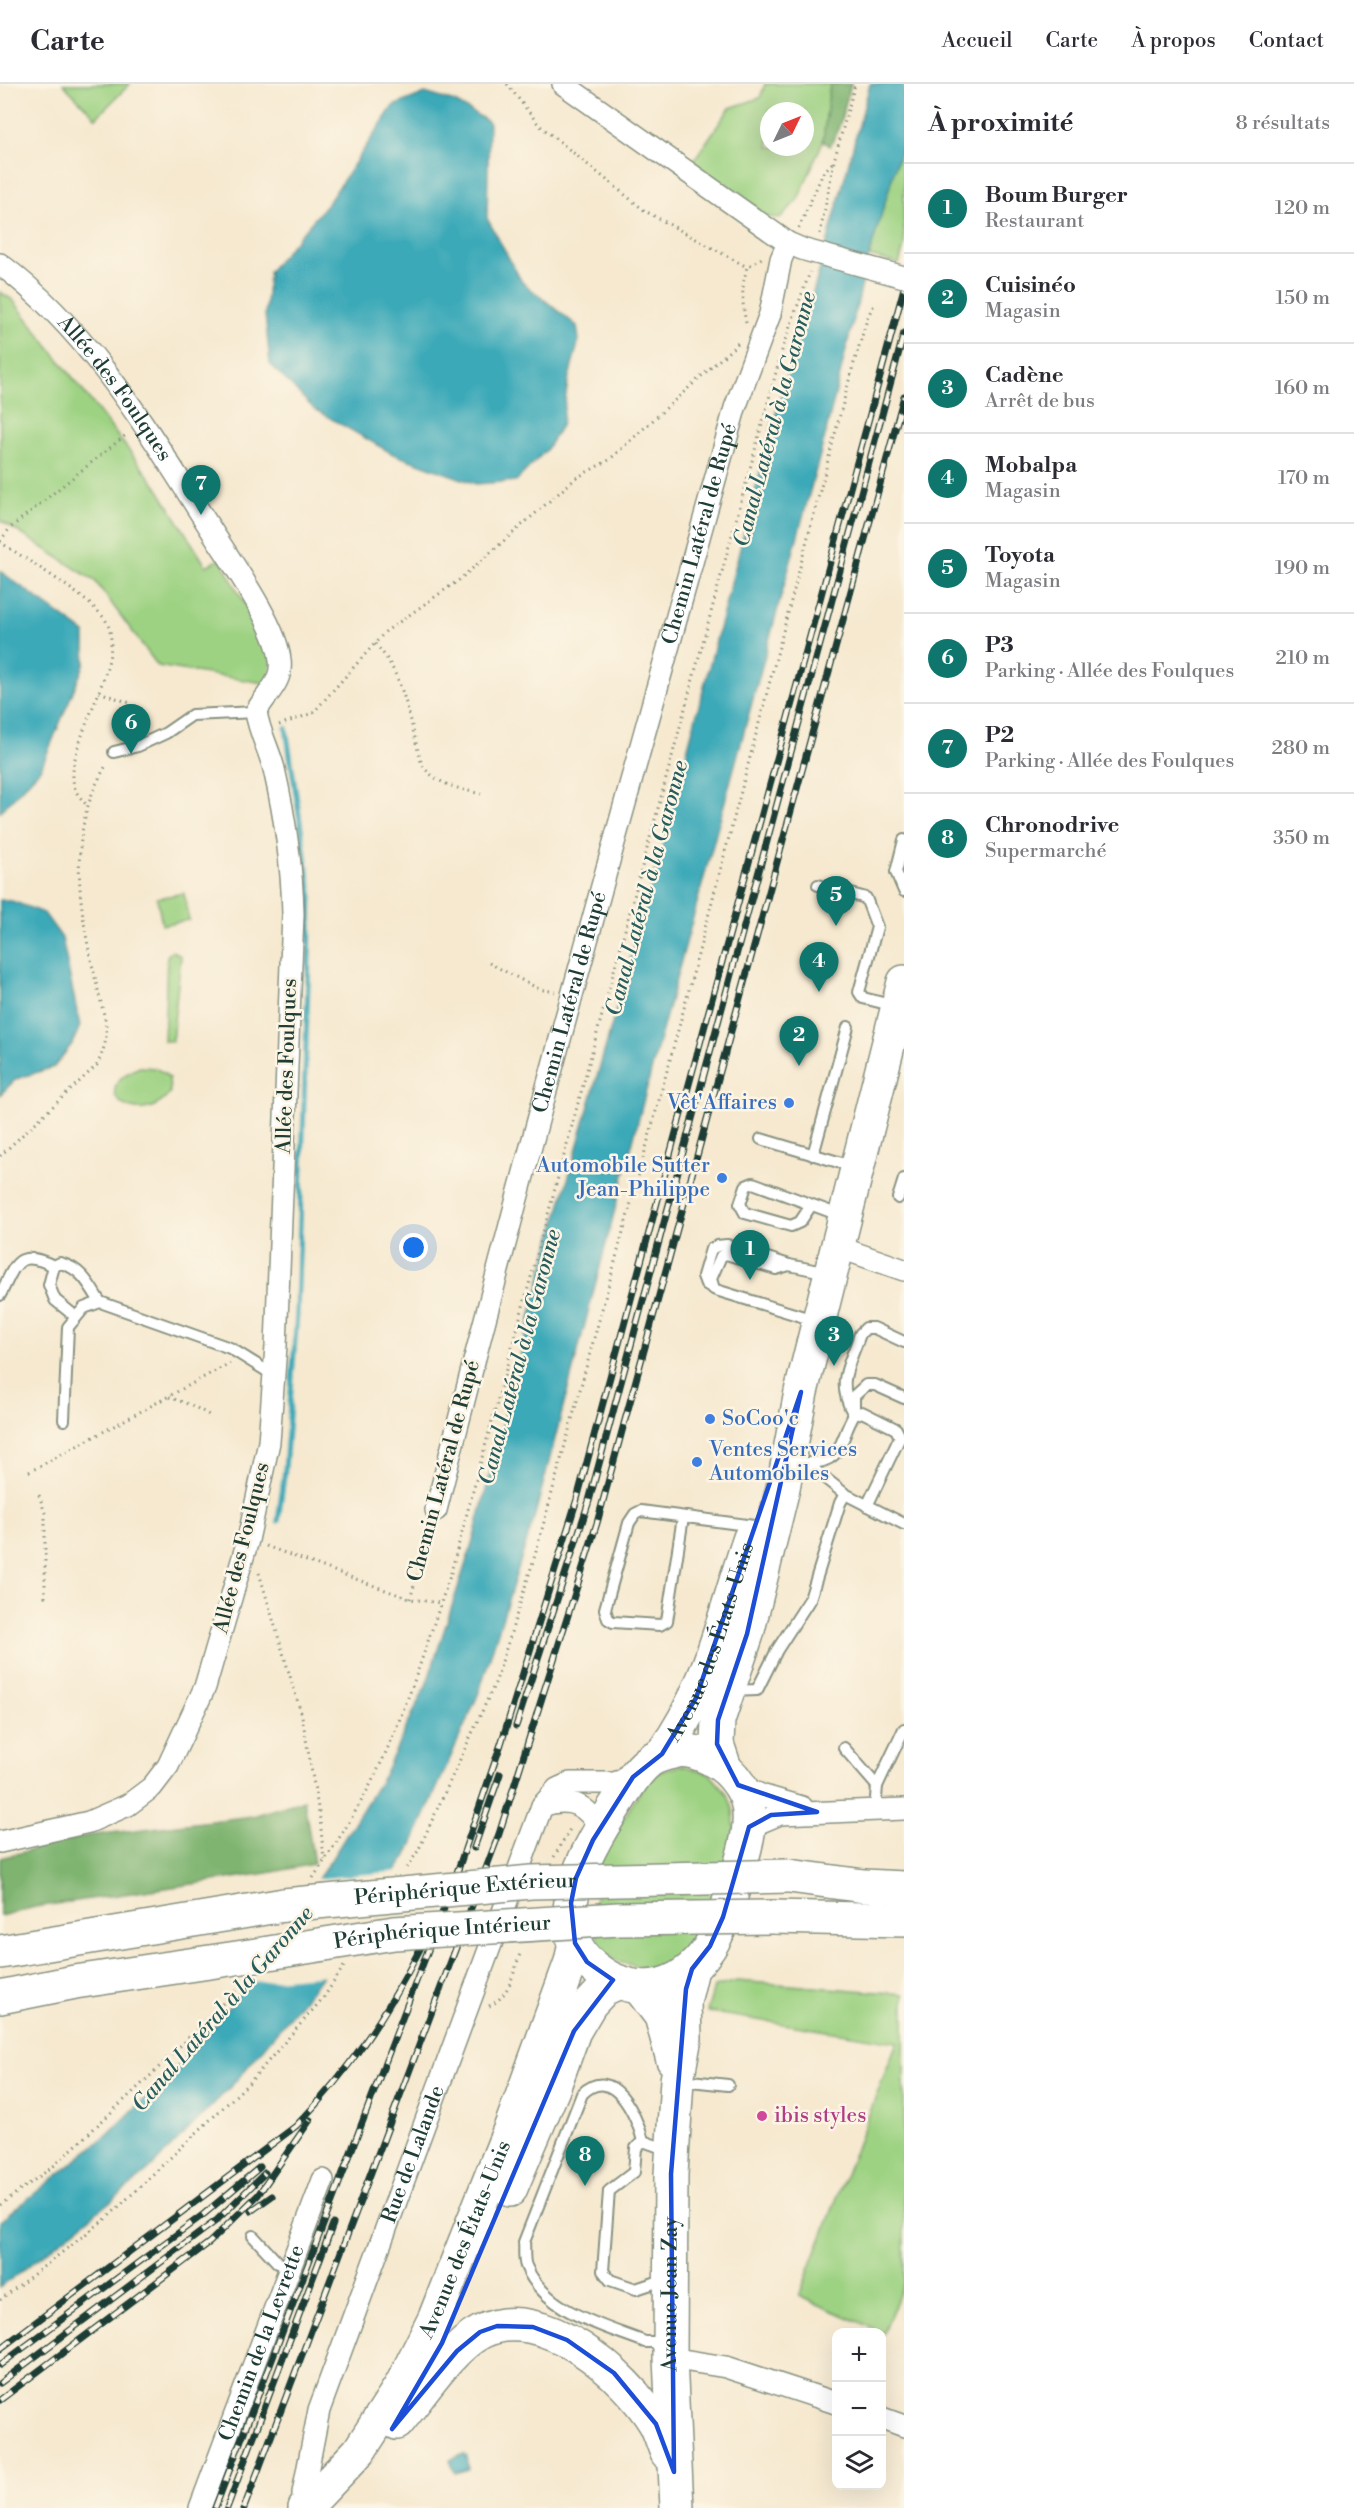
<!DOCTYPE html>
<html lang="fr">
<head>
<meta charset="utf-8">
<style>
  body { margin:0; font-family:"Libre Bodoni",serif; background:#f7f7f7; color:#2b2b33 }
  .controls { position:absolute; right:18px; bottom:18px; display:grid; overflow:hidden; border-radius:12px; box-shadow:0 6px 24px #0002 }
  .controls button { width:54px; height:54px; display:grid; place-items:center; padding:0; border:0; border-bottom:2px solid #e1e1e2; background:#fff; color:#2b2b33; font:30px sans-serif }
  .compass { position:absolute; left:760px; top:18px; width:54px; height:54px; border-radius:50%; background:#fff; box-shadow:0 6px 24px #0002; rotate:47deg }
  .you { position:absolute; left:414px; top:1164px; width:21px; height:21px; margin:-15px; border:4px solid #fff; border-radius:50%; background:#1a73e8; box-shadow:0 0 0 9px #1a73e833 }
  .badge { display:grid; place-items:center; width:39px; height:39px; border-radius:50%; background:#0f766e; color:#fff; font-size:20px; font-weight:700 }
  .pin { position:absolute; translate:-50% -50px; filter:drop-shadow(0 2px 3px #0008) }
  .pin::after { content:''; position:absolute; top:32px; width:21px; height:18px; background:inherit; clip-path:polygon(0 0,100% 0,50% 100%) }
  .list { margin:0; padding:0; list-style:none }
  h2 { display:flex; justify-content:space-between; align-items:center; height:78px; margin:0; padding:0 24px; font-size:26px }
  h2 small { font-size:20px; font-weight:400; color:#7c7c81 }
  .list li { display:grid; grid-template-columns:39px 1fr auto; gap:18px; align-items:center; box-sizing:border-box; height:90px; padding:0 24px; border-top:2px solid #e1e1e2 }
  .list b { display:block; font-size:22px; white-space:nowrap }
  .list p { margin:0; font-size:20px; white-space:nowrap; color:#7c7c81 }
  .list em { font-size:20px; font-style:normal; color:#7c7c81 }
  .icon { flex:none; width:33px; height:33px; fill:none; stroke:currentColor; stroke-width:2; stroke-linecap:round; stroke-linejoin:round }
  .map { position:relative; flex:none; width:904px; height:2424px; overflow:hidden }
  header { display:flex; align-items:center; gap:36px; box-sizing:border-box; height:84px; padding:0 30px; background:#fff; border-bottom:2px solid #e1e1e2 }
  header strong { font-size:28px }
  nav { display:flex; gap:33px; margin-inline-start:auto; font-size:21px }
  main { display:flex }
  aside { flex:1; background:#fff }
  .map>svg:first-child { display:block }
  .green { fill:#9dd282; stroke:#5e885b; stroke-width:1.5; fill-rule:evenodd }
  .forest { fill:#7eb470; stroke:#4e7852; stroke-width:1.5 }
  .water { fill:#3aa9b8; stroke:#2c7376; stroke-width:1.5 }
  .pier { fill:#f6e9d0 }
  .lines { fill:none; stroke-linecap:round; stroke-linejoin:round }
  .stream { stroke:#3aa9b8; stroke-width:5 }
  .service-casing { stroke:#8a9382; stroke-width:14 }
  .minor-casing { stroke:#8a9382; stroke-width:24 }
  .primary-casing { stroke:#8a9382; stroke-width:36 }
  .motorway-casing { stroke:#8a9382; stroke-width:36 }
  .path { stroke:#8a9382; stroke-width:3; stroke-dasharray:1.5 4.5; stroke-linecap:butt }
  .service { stroke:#fff; stroke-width:10 }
  .minor { stroke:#fff; stroke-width:21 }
  .primary { stroke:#fff; stroke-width:33 }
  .motorway { stroke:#fff; stroke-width:33 }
  .rail-casing { stroke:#1f3d34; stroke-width:7 }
  .rail { stroke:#fcf5e5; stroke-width:4.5; stroke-dasharray:14; stroke-linecap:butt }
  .minor-bridge-casing { stroke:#8a9382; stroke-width:24; stroke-linecap:butt }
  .motorway-bridge-casing { stroke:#8a9382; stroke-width:36; stroke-linecap:butt }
  .minor-bridge { stroke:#fff; stroke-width:21 }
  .motorway-bridge { stroke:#fff; stroke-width:33 }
  .marked { fill:none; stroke:#1d4ed8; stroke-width:4.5; stroke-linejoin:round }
  .shop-dot { fill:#3f7fe0; stroke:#fcf5e5; stroke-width:2 }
  .hotel-dot { fill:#d1479c; stroke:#fcf5e5; stroke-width:2 }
  .labels { text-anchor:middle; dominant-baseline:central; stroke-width:5; stroke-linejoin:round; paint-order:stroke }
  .street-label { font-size:21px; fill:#1f3d34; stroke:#fcf5e5 }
  .shop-label { font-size:21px; fill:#366cbe; stroke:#fcf5e5; text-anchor:end }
  .hotel-label { font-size:21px; fill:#b23c85; stroke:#fcf5e5; text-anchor:start }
  .water-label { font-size:22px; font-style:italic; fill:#275d5c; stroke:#fcf5e5 }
</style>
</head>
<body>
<header>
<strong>Carte</strong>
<nav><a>Accueil</a><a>Carte</a><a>À propos</a><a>Contact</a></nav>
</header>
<main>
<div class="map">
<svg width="904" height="2424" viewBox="0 0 904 2424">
  <rect width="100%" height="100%" fill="#fcf5e5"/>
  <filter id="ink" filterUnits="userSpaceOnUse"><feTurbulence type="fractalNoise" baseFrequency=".0167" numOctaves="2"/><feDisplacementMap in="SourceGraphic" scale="12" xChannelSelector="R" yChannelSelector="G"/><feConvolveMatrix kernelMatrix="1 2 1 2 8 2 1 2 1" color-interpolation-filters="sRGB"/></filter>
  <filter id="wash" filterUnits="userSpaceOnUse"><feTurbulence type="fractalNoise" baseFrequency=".008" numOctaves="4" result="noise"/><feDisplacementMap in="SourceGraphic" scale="24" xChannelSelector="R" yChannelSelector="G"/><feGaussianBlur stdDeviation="1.35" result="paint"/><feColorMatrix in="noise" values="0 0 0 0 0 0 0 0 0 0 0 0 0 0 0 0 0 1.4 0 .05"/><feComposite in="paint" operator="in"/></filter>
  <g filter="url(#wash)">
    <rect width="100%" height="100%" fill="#f6e9d0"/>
    <g class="green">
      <path d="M63,0H130L96,34Z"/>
      <path d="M765,0H830L823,57L798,115L781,134L765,133L691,80L730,24L760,14ZM769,27H805V63H769Z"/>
      <path d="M904,54V162L899,180L869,172Z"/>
      <path d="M0,208L13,216L157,403L206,482L220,475L272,569L269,600L158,582L95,497L0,436Z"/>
      <path d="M184,809L189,836L162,841L157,814Z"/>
      <path d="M172,867L181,872L172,957H164L167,872Z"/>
      <path d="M140,983C153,983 160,984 169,994L170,1009C142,1048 80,1007 140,983Z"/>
      <path d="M681,1681L709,1689L728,1711L733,1725L735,1749L697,1865L670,1882L654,1886L622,1879L608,1873L601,1865L593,1841L597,1785L603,1768L650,1691Z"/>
      <path d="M737,1897L904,1910V2198L884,2249L799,2212L897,1958L707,1928L714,1903Z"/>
    </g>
    <g class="forest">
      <path d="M830,0H851L838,46L830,62L823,57Z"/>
      <path d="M304,1716L314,1780L268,1789L35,1823L0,1832V1774L86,1752L253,1732Z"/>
    </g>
    <g class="water">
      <path d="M870,0H904V54L869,172L824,356L657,965L535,1431L478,1611L407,1772L314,1903L236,1997L143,2092L0,2204V2137L109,2050L205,1954L240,1909L331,1776L384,1691L427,1599L472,1460L547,1169L658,778L771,346L820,185Z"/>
      <path d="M425,9L455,18L489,38L487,134L522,198L577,242L579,256L568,297L562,340L547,365L516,397L476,400L393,370L314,325L270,280L265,230L269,187L328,119L393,22Z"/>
      <path d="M0,487L85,549V579L41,684L0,728Z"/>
      <path d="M0,816L12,817L44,829L62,854L80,942L72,960L54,983L16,995L0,1011Z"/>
      <path d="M464,2370L467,2372L469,2385L455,2389L450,2376Z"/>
    </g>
    <path class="pier" d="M400,1787L327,1891L243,1899L315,1795Z"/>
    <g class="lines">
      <path class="stream" d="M278,1437L285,1385L297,1230L311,810L286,644"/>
    </g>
  </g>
  <g filter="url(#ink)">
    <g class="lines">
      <g class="service-casing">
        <g id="service">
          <path d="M114,668L138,662L166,649L192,631L256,628"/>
          <path d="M904,756L896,788L904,807"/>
          <path d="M818,801L866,814L877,843L859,908L863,914L895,922"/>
          <path d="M761,1055L855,1083"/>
          <path d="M813,1071L848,943"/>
          <path d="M898,1114L904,1095"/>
          <path d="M810,1123L800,1138L791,1142L745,1129L740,1120L746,1102L753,1099L842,1132"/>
          <path d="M714,1205L711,1195L721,1172L726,1170L776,1185L789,1181"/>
          <path d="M0,1211C16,1180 17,1164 54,1182"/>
          <path d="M76,1233L55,1216L49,1201L54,1182L60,1179C81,1184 89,1200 100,1218"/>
          <path d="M817,1237L716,1206L706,1200L703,1192L711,1165L717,1162L727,1161L789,1181L828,1189"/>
          <path d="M854,1328V1312L866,1301H875L904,1314"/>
          <path d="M854,1331C835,1298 849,1283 860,1250L866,1244H874L904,1258"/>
          <path d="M64,1336L68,1243L84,1224L100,1218L230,1264L275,1292"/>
          <path d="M806,1379L845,1410L904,1440"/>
          <path d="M808,1379C844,1379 839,1356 854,1331L862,1328L896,1345L900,1353L867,1422"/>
          <path d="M683,1433L667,1537L660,1541L613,1538L608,1535L605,1525L629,1439L635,1430L641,1427L754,1442"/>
          <path d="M732,1607L757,1606L777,1566L810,1515L840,1419L845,1410"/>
          <path d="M844,1664L877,1702L875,1727"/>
          <path d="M877,1702L904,1645"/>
          <path d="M681,1996L728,2001"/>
          <path d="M643,2057C637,2032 613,1979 582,2010L524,2158C525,2165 523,2175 526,2182C545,2228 602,2241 645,2258H654L664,2268"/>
          <path d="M253,2152L278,2179L290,2184"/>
          <path d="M666,2195L636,2205L610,2196L603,2187L609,2107L634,2088L636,2064L643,2057L668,2066"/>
        </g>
      </g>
      <g class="minor-casing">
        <g id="minor">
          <path d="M563,0L788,159L802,165"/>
          <path id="s1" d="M0,180C95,251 154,357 217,455C235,483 277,543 280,576C283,599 266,609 256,628C259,648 269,665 274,685C285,733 292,780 293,830L276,1262L269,1358L248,1456L205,1603L168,1682L152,1703L128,1721L89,1738L0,1758"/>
          <path d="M838,1163L904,1186"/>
          <path id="s2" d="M436,1426C529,1057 633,691 735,324L770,230L781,175L788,159"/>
          <path d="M738,1701L761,1711L802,1723"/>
          <path d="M542,1722C569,1713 586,1719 600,1745"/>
          <path d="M749,1743L780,1730L904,1725"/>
          <path d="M670,2274L726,2283L836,2319"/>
          <path d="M882,2334L904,2342"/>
          <path id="s3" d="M200,2424L323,2096"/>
          <path id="s4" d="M303,2424V2409L319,2326L542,1722L557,1705L570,1699H614L633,1693"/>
        </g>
      </g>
      <g class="primary-casing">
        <g id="primary">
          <path d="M682,1666C709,1669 733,1685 745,1711C756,1737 743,1771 736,1796C729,1818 722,1844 709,1864C679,1909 630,1916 589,1879C543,1838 590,1761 615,1722C625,1707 634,1689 648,1678C657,1670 670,1669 682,1666Z"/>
          <path id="s5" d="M662,1670C710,1606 724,1528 750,1454"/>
          <path d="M725,1684L717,1660L718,1636L747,1550L783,1404L801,1308L904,898"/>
          <path d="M639,1903L661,1932L673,1976"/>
          <path d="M510,2106L553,2005L574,1947L590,1920L604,1905L619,1898"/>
          <path d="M397,2339C420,2312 450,2264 481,2248C542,2217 626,2291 655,2339C660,2348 663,2360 667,2369"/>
          <path id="s6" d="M305,2424L359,2367L402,2300L434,2236L512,2040L571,1878L575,1859"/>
          <path id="s7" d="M677,2424L670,2274L671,2090L677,1996L685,1954L684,1918L692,1885"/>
        </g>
      </g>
      <g class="motorway-casing">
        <g id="motorway">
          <path d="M789,1792L864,1802L904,1804"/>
          <path d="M774,1833L904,1836"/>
          <path d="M0,1868L284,1821"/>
          <path d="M0,1913L75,1898L250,1872"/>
        </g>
      </g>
      <g class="path">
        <path d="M507,0L539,41L645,127L747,183"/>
        <path d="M799,144L823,89L834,77"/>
        <path d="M820,150L834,77L855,0"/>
        <path d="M746,239C742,218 741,204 747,183L762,174"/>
        <path d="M0,457L10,444L127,350"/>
        <path d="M0,458C27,476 86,511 104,534C134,574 57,666 76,707C78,712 84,717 87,722"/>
        <path d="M375,560C405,590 410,641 422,681C437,701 457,704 481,710"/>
        <path d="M99,608L130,619"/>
        <path d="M279,641L313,629L385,548L459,496L576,394L609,376L738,259"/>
        <path d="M489,879L539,905L555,908"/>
        <path d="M0,1072L97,981C105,964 108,953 105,935C85,851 58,759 107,680"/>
        <path d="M169,1313L193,1322L211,1332"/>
        <path d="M29,1388L230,1279"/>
        <path d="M39,1411L45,1429V1517"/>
        <path d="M266,1462L410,1515L441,1519"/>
        <path d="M259,1489L302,1632L320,1735L324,1776"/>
        <path d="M410,1515L431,1445"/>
        <path d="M554,1773L570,1745"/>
        <path d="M407,1784L418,1767L496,1597L535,1471L683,928L851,289L868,232L874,221"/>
        <path d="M313,1794C337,1758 361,1721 379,1683C408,1622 428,1556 450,1492L784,259L810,188"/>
        <path d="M489,1922C510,1913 514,1886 521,1867"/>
        <path d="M0,2121L55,2081L151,1991L243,1899"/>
        <path d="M0,2216L108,2133L250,1998L324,1913L344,1882"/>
      </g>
      <use href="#service" class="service"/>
      <use href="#minor" class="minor"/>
      <use href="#primary" class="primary"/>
      <use href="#motorway" class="motorway"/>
      <g class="rail-casing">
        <g id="rail">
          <path d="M516,1642L589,1417L904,249"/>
          <path d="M474,1764L500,1690"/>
          <path d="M251,2127L272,2112"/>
          <path d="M0,2265L296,2042C348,1988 386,1932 420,1865"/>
          <path d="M0,2281L204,2130L260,2083"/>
          <path d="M0,2299L217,2136L265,2089"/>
          <path d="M0,2316L210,2158L258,2111L310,2036"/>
          <path d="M215,2424L451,1806L501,1660L577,1415L904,204"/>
          <path d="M227,2424L333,2140"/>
          <path d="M244,2424L499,1750L597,1439L904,312"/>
        </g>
      </g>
      <use href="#rail" class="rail"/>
      <g class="minor-bridge-casing">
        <path id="minor-bridge" d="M805,166L904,193"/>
      </g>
      <g class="motorway-bridge-casing">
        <g id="motorway-bridge">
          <path id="s8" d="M284,1821L531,1798L789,1792"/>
          <path id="s9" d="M250,1872L394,1849L619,1835L774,1833"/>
        </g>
      </g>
      <use href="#minor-bridge" class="minor-bridge"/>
      <use href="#motorway-bridge" class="motorway-bridge"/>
    </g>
  </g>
  <path class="marked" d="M801,1308L747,1550L718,1636L717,1660L738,1701L817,1728L771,1731L749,1743L723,1833L710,1862L692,1885L686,1905L671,2090L674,2388L656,2340L614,2289L567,2256L533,2243L497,2242L480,2248L457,2267L392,2345L442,2259L574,1947L613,1896L587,1878L575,1859L571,1819L576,1794L593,1756L633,1693L662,1670L696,1614Z"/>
  <g class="shop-dot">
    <circle cx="789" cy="1019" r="6"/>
    <circle cx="722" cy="1094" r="6"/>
    <circle cx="710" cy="1335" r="6"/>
    <circle cx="697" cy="1378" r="6"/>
  </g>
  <circle class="hotel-dot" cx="762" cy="2032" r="6"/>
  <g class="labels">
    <g class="street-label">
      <text stroke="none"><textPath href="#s1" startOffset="170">Allée des Foulques</textPath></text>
      <text stroke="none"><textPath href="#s2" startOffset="1011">Chemin Latéral de Rupé</textPath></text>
      <text stroke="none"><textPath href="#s2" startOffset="525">Chemin Latéral de Rupé</textPath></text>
      <text transform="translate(287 982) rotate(-88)">Allée des Foulques</text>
      <text transform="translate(444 1387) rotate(-75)">Chemin Latéral de Rupé</text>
      <text transform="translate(242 1464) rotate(-76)">Allée des Foulques</text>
      <text stroke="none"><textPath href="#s5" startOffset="123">Avenue des États-Unis</textPath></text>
      <text stroke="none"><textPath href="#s8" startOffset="182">Périphérique Extérieur</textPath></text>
      <text stroke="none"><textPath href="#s9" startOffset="194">Périphérique Intérieur</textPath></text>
      <text stroke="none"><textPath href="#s4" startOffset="372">Rue de Lalande</textPath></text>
      <text stroke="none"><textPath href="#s6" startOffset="316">Avenue des États-Unis</textPath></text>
      <text stroke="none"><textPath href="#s7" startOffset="214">Avenue Jean Zay</textPath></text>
      <text stroke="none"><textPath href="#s3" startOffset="176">Chemin de la Levrette</textPath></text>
    </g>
    <g class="shop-label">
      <text x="777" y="1019">Vêt'Affaires</text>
      <text x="710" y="1082">Automobile Sutter<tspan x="710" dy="24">Jean-Philippe</tspan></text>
      <text x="722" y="1335" text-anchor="start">SoCoo'c</text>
      <text x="709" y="1366" text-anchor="start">Ventes Services<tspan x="709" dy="24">Automobiles</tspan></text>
    </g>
    <g class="hotel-label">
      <text x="774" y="2032">ibis styles</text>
    </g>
    <g class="water-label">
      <text transform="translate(775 335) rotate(-75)">Canal Latéral à la Garonne</text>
      <text transform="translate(647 804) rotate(-75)">Canal Latéral à la Garonne</text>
      <text transform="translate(520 1273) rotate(-75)">Canal Latéral à la Garonne</text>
      <text transform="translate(223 1925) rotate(-49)">Canal Latéral à la Garonne</text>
    </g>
  </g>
</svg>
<div class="controls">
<button>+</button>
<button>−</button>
<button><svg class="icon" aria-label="layers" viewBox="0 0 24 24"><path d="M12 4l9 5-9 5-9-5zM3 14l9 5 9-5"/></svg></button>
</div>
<svg class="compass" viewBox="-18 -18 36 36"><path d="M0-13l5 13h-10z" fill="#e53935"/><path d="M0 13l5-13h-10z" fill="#7c7c81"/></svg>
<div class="you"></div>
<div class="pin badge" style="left:750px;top:1196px">1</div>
<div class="pin badge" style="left:799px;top:982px">2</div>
<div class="pin badge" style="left:834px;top:1282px">3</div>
<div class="pin badge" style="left:819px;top:908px">4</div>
<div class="pin badge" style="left:836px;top:842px">5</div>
<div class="pin badge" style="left:131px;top:670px">6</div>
<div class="pin badge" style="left:201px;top:431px">7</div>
<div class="pin badge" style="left:585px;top:2102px">8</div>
</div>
<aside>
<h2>À proximité<small>8 résultats</small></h2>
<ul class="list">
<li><span class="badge">1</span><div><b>Boum Burger</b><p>Restaurant</p></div><em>120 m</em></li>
<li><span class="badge">2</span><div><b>Cuisinéo</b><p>Magasin</p></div><em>150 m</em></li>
<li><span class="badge">3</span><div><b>Cadène</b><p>Arrêt de bus</p></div><em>160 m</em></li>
<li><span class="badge">4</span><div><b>Mobalpa</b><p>Magasin</p></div><em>170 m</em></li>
<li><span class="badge">5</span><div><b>Toyota</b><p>Magasin</p></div><em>190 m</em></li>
<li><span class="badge">6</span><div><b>P3</b><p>Parking · Allée des Foulques</p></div><em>210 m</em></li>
<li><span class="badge">7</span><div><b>P2</b><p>Parking · Allée des Foulques</p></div><em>280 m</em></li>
<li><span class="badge">8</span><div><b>Chronodrive</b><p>Supermarché</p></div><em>350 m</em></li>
</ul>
</aside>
</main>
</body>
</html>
